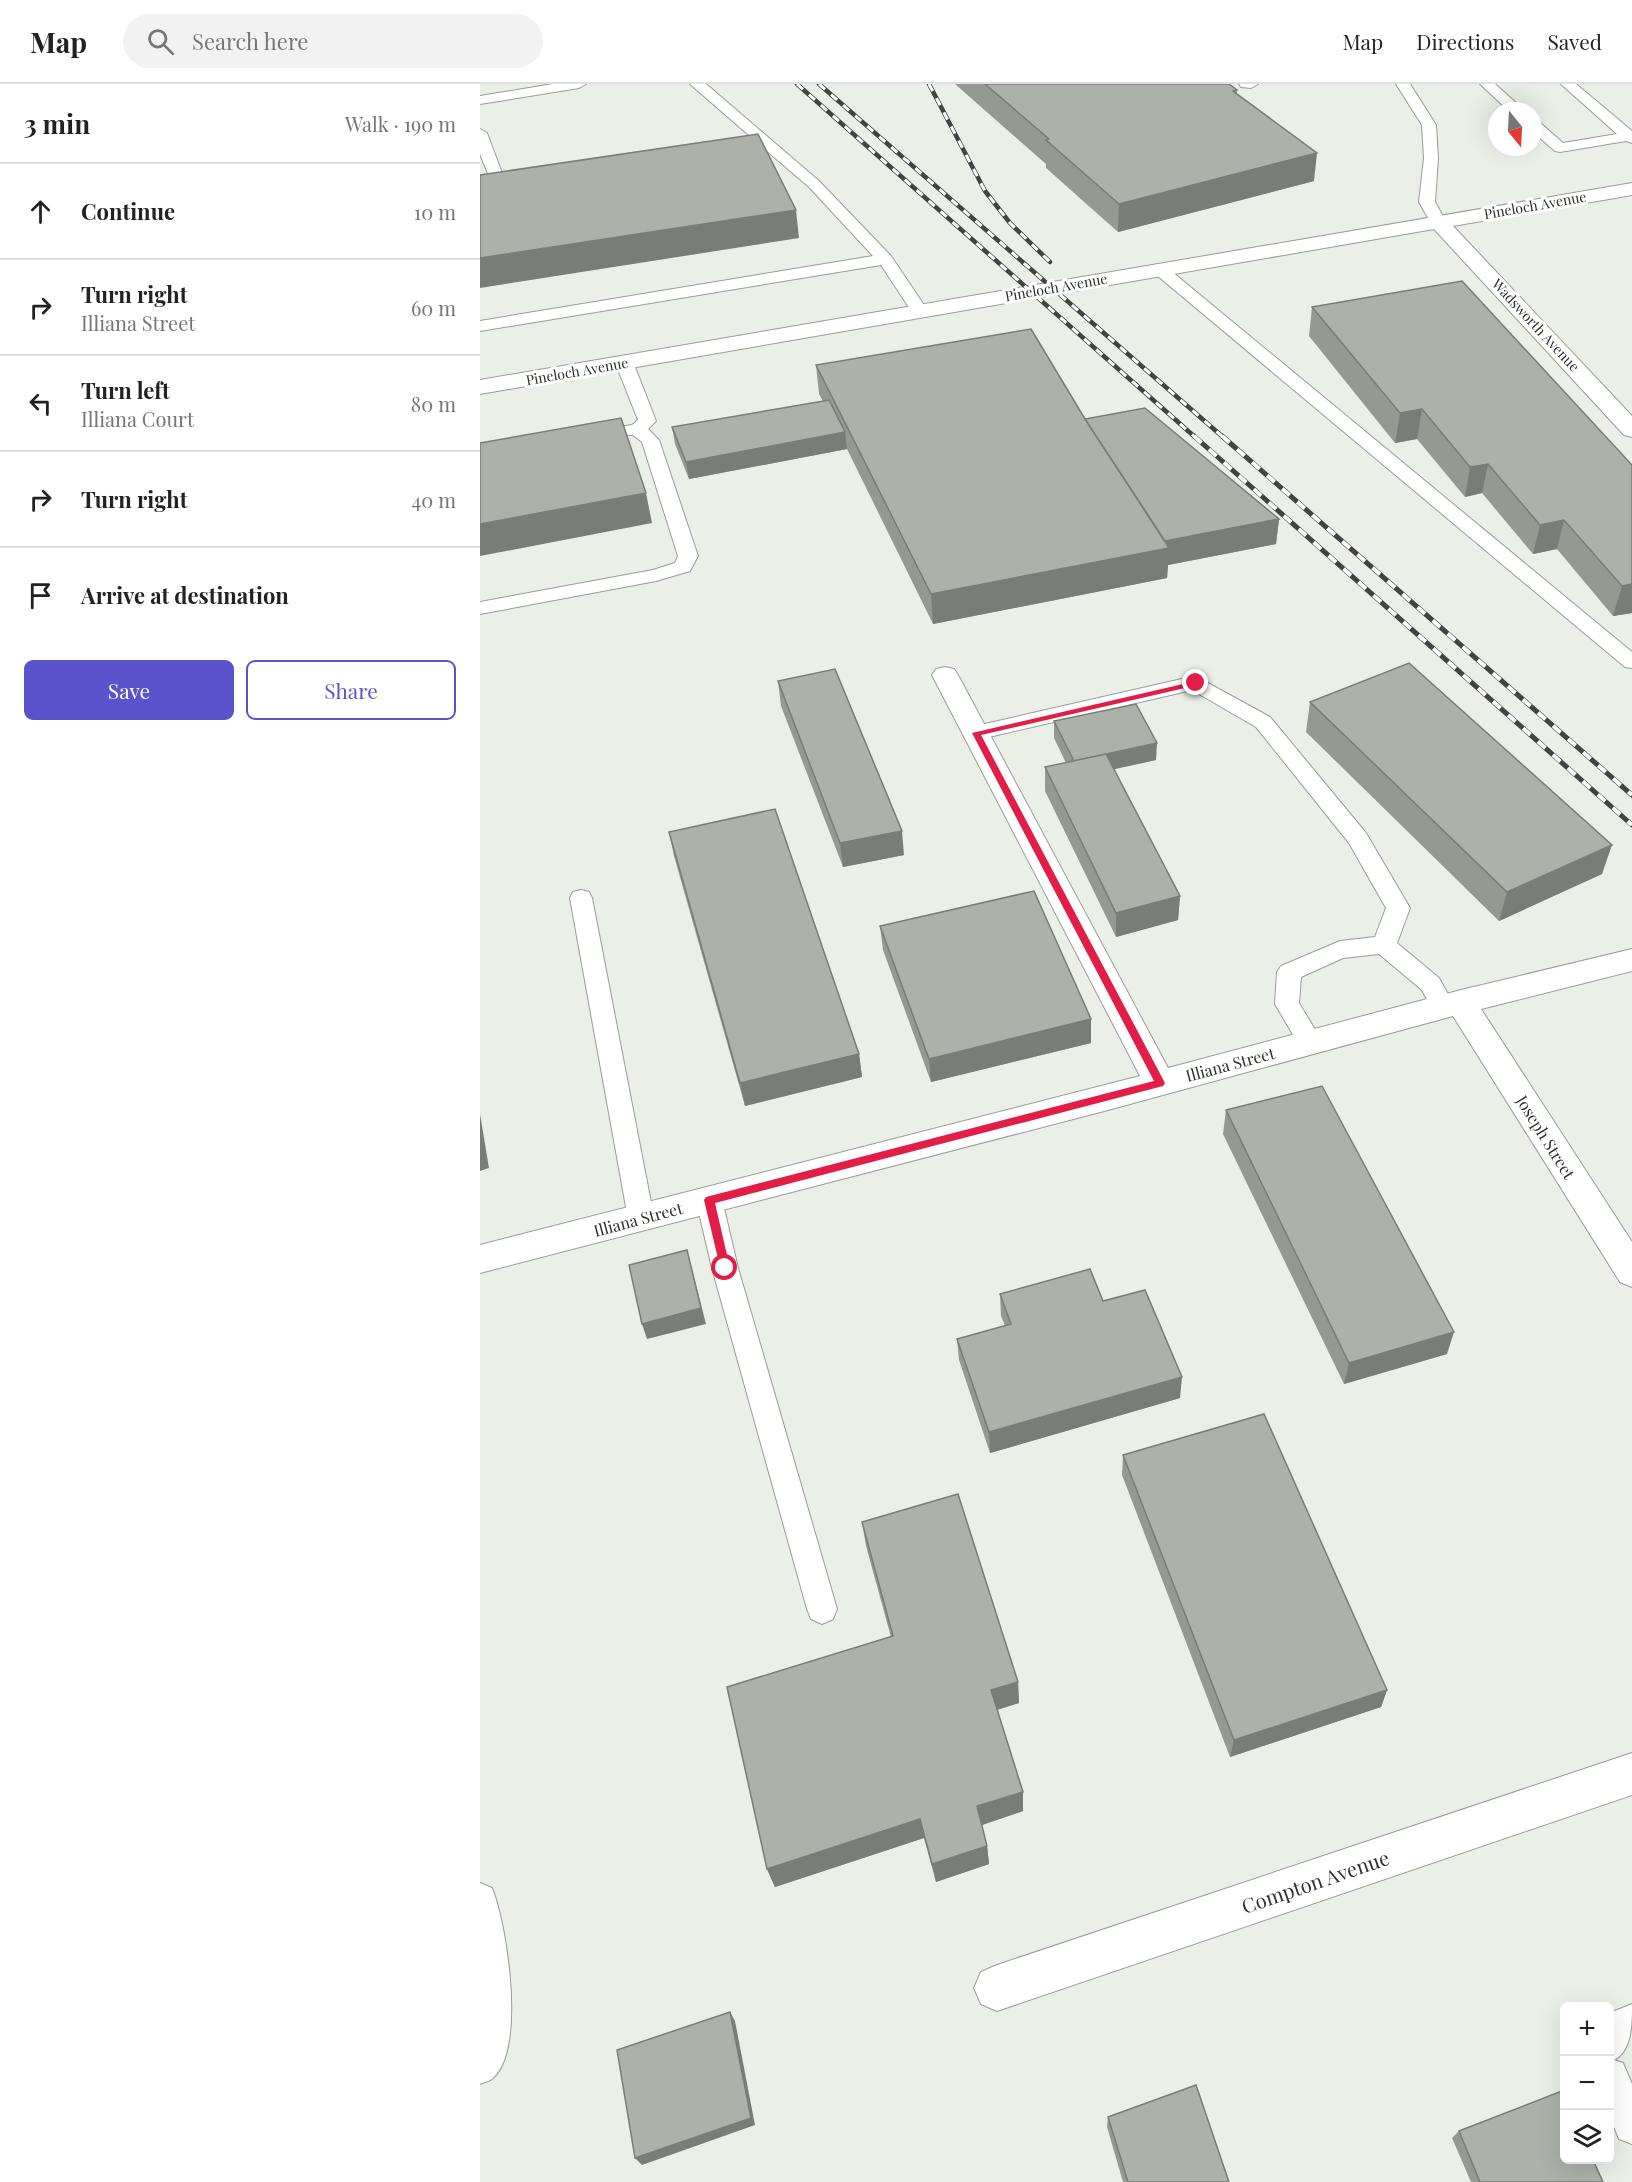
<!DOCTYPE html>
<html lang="en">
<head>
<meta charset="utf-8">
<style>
  body { margin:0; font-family:"Playfair Display",serif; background:#f2f2f2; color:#222 }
  .controls { position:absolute; right:18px; bottom:18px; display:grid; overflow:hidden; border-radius:9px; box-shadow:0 6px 24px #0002 }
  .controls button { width:54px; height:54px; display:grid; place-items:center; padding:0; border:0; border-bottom:2px solid #e0e0e0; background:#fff; color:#222; font:30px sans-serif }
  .compass { position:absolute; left:1008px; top:18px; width:54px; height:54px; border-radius:50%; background:#fff; box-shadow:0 6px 24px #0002; rotate:162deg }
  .stop { position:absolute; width:18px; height:18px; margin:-14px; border:4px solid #e11d48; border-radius:50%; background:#fff }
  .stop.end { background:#e11d48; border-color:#fff; box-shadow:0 2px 6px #0008 }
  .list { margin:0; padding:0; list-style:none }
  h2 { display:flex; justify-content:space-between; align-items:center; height:78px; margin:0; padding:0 24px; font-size:26px }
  h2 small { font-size:20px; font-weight:400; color:#767676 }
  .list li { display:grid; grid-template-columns:39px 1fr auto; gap:18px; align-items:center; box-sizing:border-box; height:96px; padding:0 24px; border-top:2px solid #e0e0e0 }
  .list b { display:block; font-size:22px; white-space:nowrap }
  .list p { margin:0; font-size:20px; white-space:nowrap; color:#767676 }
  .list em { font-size:20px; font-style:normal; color:#767676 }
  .actions { display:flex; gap:12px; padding:18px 24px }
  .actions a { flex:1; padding:14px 0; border:2px solid #5a53cb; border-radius:9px; text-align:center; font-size:21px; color:#5a53cb }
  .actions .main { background:#5a53cb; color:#fff }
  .icon { flex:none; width:33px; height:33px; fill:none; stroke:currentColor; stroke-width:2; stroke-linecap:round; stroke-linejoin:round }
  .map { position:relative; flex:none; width:1152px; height:2098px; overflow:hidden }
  header { display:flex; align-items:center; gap:36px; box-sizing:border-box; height:84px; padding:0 30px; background:#fff; border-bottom:2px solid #e0e0e0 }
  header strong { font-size:28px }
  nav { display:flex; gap:33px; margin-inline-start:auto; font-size:21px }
  .search { width:420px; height:54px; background:#f2f2f2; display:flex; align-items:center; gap:15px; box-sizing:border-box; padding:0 21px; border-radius:33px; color:#767676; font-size:22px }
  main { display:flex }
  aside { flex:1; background:#fff }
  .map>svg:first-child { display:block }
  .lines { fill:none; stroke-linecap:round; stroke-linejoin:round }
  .service-casing { stroke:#979d95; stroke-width:2 }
  .minor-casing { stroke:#979d95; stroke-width:2 }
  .service { fill:#fff; fill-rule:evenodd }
  .minor { fill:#fff; fill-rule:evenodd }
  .rail-far1-casing { stroke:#414441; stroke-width:4.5 }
  .rail-casing { stroke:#414441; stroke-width:5 }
  .rail-far1 { stroke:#fff; stroke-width:3; stroke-dasharray:8; stroke-linecap:butt }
  .rail { stroke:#fff; stroke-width:4; stroke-dasharray:10; stroke-linecap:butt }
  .wall { fill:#949992 }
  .shaded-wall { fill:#787d77 }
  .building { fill:#acb2aa; stroke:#787d77; stroke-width:1.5 }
  .route { fill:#e11d48 }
  .labels { text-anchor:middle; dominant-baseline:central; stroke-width:6; stroke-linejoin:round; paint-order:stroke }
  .far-street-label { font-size:14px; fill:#2b2e2b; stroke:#fff }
  .street-label { font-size:16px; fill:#2b2e2b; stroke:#fff }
  .near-street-label { font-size:20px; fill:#2b2e2b; stroke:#fff }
</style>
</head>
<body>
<header>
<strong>Map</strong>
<div class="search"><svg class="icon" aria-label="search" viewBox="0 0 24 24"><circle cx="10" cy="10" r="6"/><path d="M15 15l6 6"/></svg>Search here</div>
<nav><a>Map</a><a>Directions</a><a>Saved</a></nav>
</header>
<main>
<aside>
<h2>3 min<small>Walk · 190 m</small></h2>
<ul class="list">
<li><svg class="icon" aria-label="ahead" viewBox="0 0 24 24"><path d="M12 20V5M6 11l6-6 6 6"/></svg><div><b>Continue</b></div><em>10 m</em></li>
<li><svg class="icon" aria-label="right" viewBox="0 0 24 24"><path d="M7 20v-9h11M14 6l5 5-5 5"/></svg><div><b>Turn right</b><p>Illiana Street</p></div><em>60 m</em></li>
<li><svg class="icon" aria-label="left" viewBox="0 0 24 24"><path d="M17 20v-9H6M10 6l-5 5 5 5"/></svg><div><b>Turn left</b><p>Illiana Court</p></div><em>80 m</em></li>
<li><svg class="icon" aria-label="right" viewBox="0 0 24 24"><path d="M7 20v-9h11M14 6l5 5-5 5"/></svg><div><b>Turn right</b></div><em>40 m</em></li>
<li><svg class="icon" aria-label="arrive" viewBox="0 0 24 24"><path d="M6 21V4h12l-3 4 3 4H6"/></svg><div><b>Arrive at destination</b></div></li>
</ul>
<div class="actions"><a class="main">Save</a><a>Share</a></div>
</aside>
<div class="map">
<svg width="1152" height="2098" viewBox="0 0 1152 2098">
  <rect width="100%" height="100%" fill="#eaf0e8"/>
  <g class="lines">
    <g class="service-casing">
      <g id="service">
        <path d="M73,0H106L99,4L0,20V12Z"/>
        <path d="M210,0H226L339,97L411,172L448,227L446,231H434L401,181L0,247V237L393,172L329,103L280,61L243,64L241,61L243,58L271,53Z"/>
        <path d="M759,0H778L771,4L761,3Z"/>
        <path d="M916,0H930L956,41L958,74L955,118L966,138L964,141H952L939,118L944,74L942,41Z"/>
        <path d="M1000,0H1015L1045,27H1029Z"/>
        <path d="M1081,0H1096L1152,47V59L1146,57L1080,68L1075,67L1053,48V36L1058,37L1083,59L1137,50Z"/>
        <path d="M0,45L7,49L22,89L50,87L53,90L50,93L16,99L11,97L0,70Z"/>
        <path d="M679,180L685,182L1152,568V584L1145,583L673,188L671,185L673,182Z"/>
        <path d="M144,273L150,274L153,278L176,337L168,345L179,356L218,472L210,487L176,497L0,530V518L173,486L195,479L198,472L162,358L153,351H139L136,347L139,343L152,341L158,336L135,278L138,274Z"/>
        <path d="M715,592L790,633L886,749L930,824L917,859L959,894L975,923L972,929L963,932L954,929L942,906L899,870L863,874L821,893L819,919L843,959L840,966L831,968L822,966L795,920L797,888L801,882L860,857L895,853L906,824L869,759L776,643L712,606L496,656L489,654L485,649L489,644L496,642Z"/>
        <path d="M101,806L109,808L112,814L174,1134L170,1142L161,1145L152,1142L148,1134L90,814L93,808Z"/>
        <path d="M229,1105L238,1108L242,1116L258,1184L357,1525L353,1535L342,1540L331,1535L327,1525L232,1184L216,1116L220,1108Z"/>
        <path d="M0,1799L12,1804C27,1841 46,1965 13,1994C10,1997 4,1998 0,2000Z"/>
        <path d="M1152,1920C1152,1940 1152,1967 1134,1976L1143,1979L1152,2000V2060L1139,2055L1130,2033V1929Z"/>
      </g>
    </g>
    <g class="minor-casing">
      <g id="minor">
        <path d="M1152,99V111L973,142L1152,332V353L1144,351L954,145L0,310V296Z"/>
        <path d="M465,583L474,585L478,591L688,984L981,906L1152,865V887L1001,925L1152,1158V1203L1140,1198L973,932L628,1026L0,1189V1161L660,992L452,591L456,585Z"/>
        <path d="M1152,1669V1711L517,1927L501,1920L494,1904L501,1888L517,1881Z"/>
      </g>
    </g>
    <use href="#service" class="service"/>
    <use href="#minor" class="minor"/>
    <g class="rail-far1-casing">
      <g id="rail-far1">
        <path d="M317,0L716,354"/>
        <path d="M339,0L744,354"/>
        <path d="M449,0L505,107L530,139L570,178"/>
      </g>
    </g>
    <g class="rail-casing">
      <g id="rail">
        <path d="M714,352L1152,741"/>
        <path d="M742,352L1152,711"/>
      </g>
    </g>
    <use href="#rail-far1" class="rail-far1"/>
    <use href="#rail" class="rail"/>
  </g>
  <g class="wall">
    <path d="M475,0H749L757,6V10L834,97L638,148L566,84V80Z"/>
    <path d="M832,223L1152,381V529L1133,532L1077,465L1053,470L1002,409L985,413L937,355L915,359L829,252Z"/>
    <path d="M336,281L605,335L799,435L796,460L688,481L687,494L453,540L367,365L209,395L195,360L192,343L343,317L339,310Z"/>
    <path d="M298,597L424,771L363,783L301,622Z"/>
    <path d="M830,618L1122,790L1019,837L826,648Z"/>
    <path d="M574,637L676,676L634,685L700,812L698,836L636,853L565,707V683L586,679L574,654Z"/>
    <path d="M189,748L379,970L382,993L265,1022L194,772Z"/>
    <path d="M400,842L611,959L451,998L403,866Z"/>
    <path d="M746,1026L967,1270L864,1300L743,1050Z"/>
    <path d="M520,1210L623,1217L700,1314L510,1369L479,1276L477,1255L525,1242L521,1232Z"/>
    <path d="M643,1371L907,1606L901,1623L750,1673L642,1391Z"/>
    <path d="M382,1438L538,1598L539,1619L517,1626L543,1708V1727L502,1741L507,1762L509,1780L456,1798L444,1754L295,1803L287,1785L411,1553L386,1462Z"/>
    <path d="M628,2033L749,2098H643L627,2043Z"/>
    <path d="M979,2047L1123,2098H991L972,2054Z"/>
  </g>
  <g class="shaded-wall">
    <path d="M837,69L834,97L638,148L639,120Z"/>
    <path d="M316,126L319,154L0,204V174Z"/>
    <path d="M942,325L937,355L915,359L920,329Z"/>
    <path d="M365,348L367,365L209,395L206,378Z"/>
    <path d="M1008,380L1002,409L985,413L990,383Z"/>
    <path d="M166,409L172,439L0,472V440Z"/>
    <path d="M799,435L796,460L688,481L687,494L453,540L451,510L681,458Z"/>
    <path d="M1084,436L1077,465L1053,470L1060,441Z"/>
    <path d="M1152,500V529L1133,532L1142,502Z"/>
    <path d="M677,659L676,676L594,694V677Z"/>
    <path d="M422,747L424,771L363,783L360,759Z"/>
    <path d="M1132,761L1122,790L1019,837L1027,808Z"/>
    <path d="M700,812L698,836L636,853V829Z"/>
    <path d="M611,935V959L451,998L449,975Z"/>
    <path d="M379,970L382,993L265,1022L260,999Z"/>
    <path d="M0,1030L9,1084L0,1087Z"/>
    <path d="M207,1166L226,1240L167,1255L162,1240Z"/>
    <path d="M974,1248L967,1270L864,1300L869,1279Z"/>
    <path d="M702,1293L700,1314L510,1369L509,1348Z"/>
    <path d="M538,1598L539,1619L513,1627L511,1606Z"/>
    <path d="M907,1606L901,1623L750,1673L754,1656Z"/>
    <path d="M543,1708V1727L499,1742L497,1722Z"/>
    <path d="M440,1735L444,1754L295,1803L287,1785Z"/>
    <path d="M507,1762L509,1780L456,1798L452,1780Z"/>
    <path d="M250,1928L255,1937L275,2041L162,2081L155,2074Z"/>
  </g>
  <g class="building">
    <path d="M505,0H749L757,6L753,7L837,69L639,120L566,56L569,55Z"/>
    <path d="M278,50L316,126L0,174V91Z"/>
    <path d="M982,197L1152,381V500L1142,502L1084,436L1060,441L1008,380L990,383L942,325L920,329L832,223Z"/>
    <path d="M551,245L602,330L689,464L451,510L336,281Z"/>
    <path d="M349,316L365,348L206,378L192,343Z"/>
    <path d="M665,324L799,435L685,457L605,335Z"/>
    <path d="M141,334L166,409L0,440V359Z"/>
    <path d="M929,579L1132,761L1027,808L830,618Z"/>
    <path d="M355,585L422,747L360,759L298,597Z"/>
    <path d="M656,620L677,659L594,677L574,637Z"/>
    <path d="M626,670L700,812L636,829L565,683Z"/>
    <path d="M295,725L379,970L260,999L189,748Z"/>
    <path d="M554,807L611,935L449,975L400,842Z"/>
    <path d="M842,1002L974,1248L869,1279L746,1026Z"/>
    <path d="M207,1166L221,1224L162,1240L149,1181Z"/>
    <path d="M610,1185L623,1217L665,1206L702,1293L509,1348L477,1255L531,1240L520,1210Z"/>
    <path d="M784,1330L907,1606L754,1656L643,1371Z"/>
    <path d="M478,1410L538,1598L511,1606L543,1708L497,1722L507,1762L452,1780L440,1735L287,1785L247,1603L413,1552L382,1438Z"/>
    <path d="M250,1928L271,2034L155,2074L137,1966Z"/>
    <path d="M716,2001L749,2098H648L628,2033Z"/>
    <path d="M1082,2007L1084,2012V2076H1113L1123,2098H1000L979,2047Z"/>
  </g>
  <path class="route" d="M716,597L719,599L718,601L501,651L685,999L683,1002L235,1119L250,1184L245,1188L241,1187L224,1116L226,1113L674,997L492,649Z"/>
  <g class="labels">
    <g class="far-street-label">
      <text transform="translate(1055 121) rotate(-10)">Pineloch Avenue</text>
      <text transform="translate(576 203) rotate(-10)">Pineloch Avenue</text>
      <text transform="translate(1056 241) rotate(47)">Wadsworth Avenue</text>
      <text transform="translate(97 287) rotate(-10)">Pineloch Avenue</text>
    </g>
    <g class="street-label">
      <text transform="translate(750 980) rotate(-15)">Illiana Street</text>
      <text transform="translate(1066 1053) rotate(58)">Joseph Street</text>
      <text transform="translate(158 1135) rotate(-15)">Illiana Street</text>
    </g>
    <g class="near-street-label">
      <text transform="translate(835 1797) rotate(-19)">Compton Avenue</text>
    </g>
  </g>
</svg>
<div class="controls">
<button>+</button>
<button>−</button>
<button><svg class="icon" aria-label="layers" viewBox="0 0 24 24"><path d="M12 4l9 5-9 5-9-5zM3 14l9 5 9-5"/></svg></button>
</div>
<svg class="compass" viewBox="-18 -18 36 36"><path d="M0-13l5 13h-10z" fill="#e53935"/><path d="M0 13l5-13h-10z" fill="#767676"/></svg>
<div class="stop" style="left:245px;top:1184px"></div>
<div class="stop end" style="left:716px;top:599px"></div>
</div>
</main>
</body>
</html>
